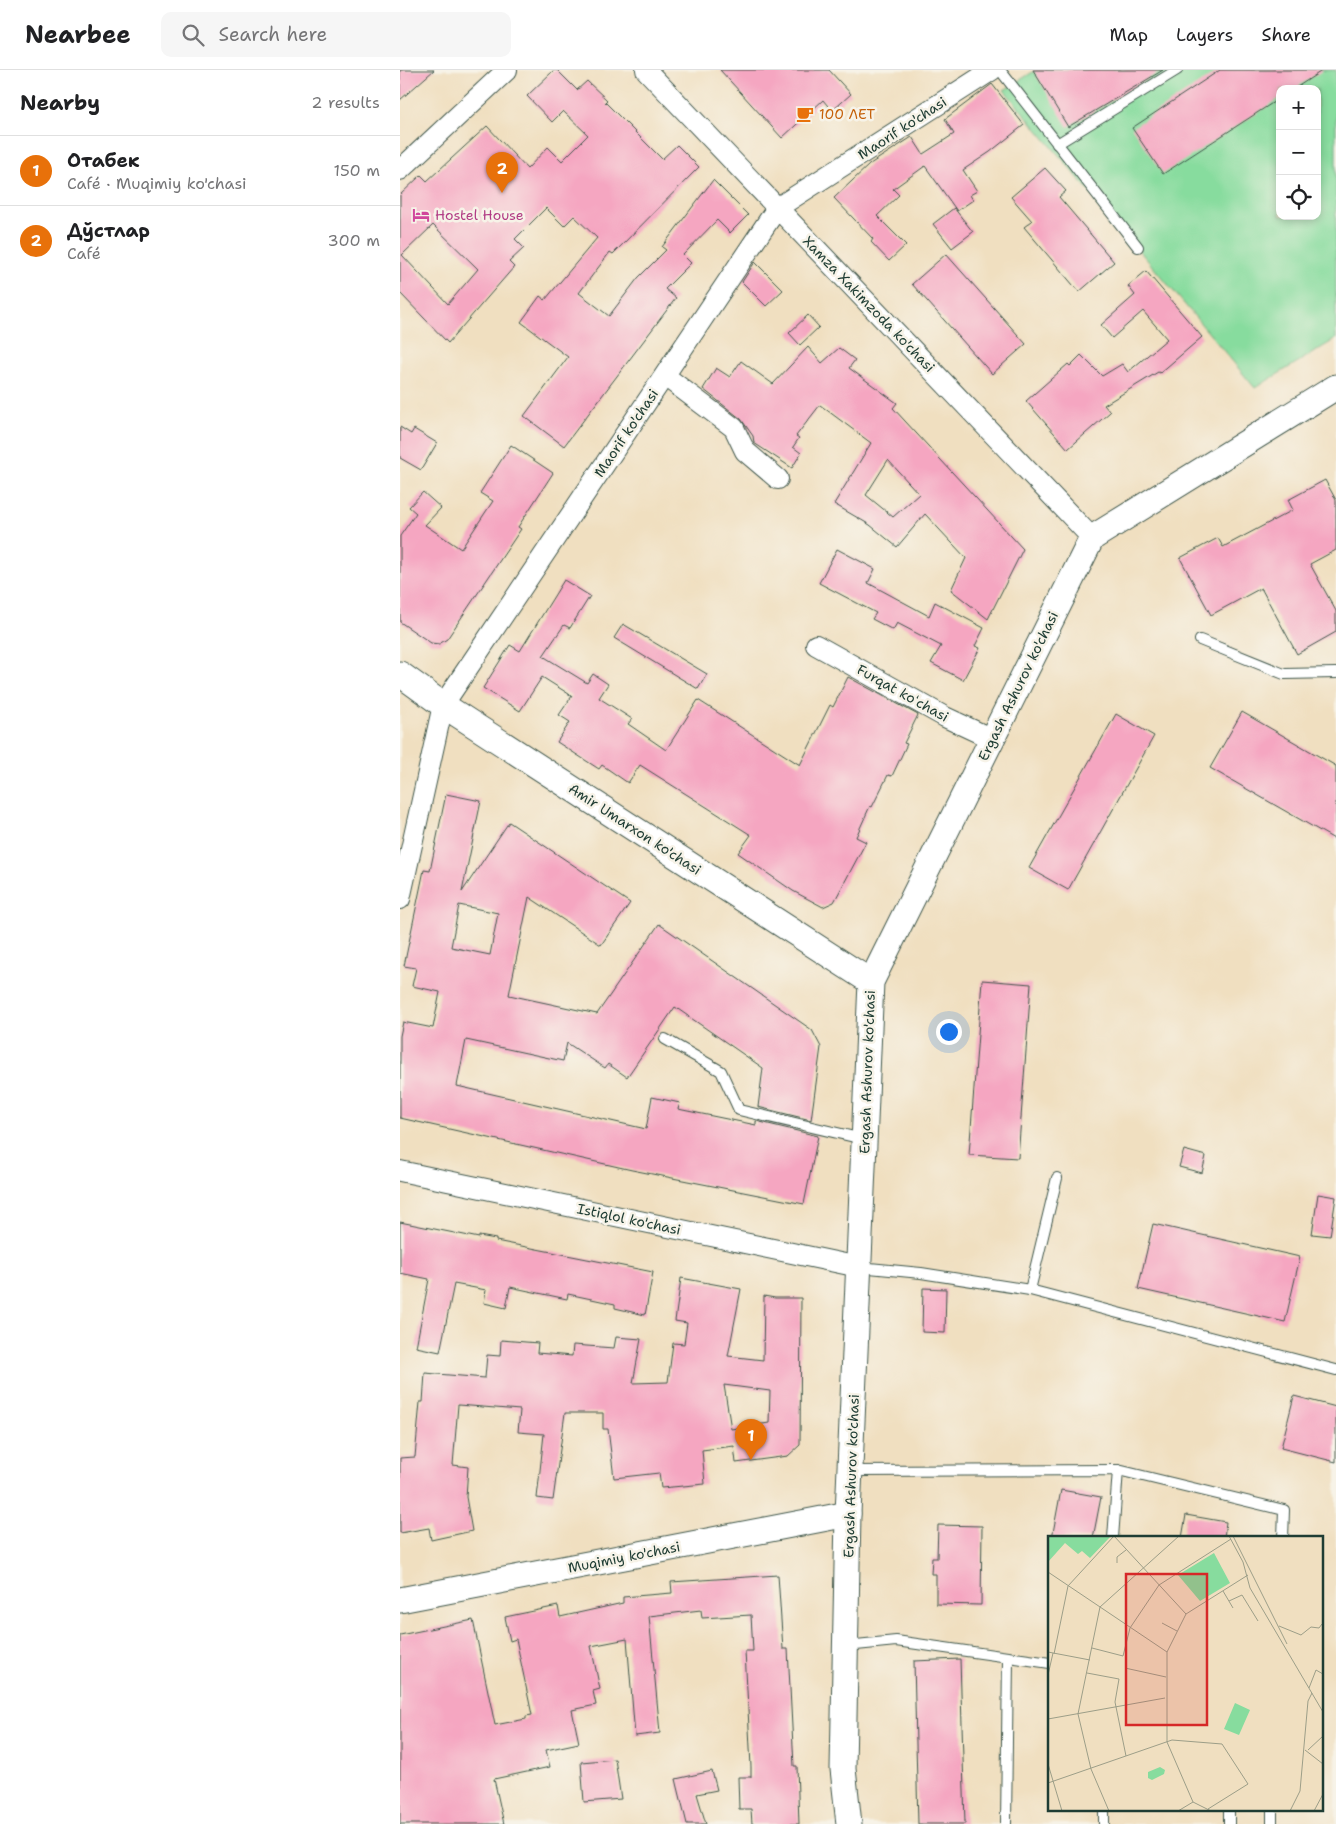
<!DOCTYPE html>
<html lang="en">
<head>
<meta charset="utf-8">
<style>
  body { margin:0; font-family:"Shantell Sans",sans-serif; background:#f6f6f6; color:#202124 }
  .controls { position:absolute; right:15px; top:15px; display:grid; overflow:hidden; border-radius:10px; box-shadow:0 2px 8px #0003 }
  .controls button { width:45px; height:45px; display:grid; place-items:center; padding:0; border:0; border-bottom:1px solid #e0e0e0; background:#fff; color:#202124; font:25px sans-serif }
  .you { position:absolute; left:548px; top:961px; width:18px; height:18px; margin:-12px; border:4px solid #fff; border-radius:50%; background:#1a73e8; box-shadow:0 0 0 8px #1a73e833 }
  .badge { display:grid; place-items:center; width:32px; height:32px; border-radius:50%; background:#2563eb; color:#fff; font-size:16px; font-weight:700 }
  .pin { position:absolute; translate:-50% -41px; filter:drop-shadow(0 1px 2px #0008) }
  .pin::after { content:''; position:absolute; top:26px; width:18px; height:15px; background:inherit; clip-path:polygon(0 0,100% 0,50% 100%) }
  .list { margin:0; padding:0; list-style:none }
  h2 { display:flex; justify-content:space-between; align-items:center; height:65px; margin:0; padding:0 20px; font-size:21px }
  h2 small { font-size:16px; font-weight:400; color:#757577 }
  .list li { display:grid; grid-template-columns:32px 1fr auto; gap:15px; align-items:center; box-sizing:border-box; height:70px; padding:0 20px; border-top:1px solid #e0e0e0 }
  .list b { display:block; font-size:19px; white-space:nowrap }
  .list p { margin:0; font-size:16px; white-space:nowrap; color:#757577 }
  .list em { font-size:16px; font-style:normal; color:#757577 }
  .icon { flex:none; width:28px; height:28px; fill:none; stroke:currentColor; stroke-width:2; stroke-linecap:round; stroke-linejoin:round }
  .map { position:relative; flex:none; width:936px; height:1754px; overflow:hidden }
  header { display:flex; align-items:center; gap:30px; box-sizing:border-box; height:70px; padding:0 25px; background:#fff; border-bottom:1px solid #e0e0e0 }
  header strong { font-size:24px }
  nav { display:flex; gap:28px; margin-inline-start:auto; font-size:18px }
  .search { width:350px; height:45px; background:#f6f6f6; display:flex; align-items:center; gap:12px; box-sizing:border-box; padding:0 18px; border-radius:10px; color:#757577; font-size:19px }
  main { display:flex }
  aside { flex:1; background:#fff }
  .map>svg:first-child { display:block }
  .green { fill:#87dc9e; stroke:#538c69; fill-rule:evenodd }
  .building { fill:#f5a6c1; fill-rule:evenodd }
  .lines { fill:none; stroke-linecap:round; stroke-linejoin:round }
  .service-casing { stroke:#3e5549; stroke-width:12 }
  .minor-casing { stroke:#3e5549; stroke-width:22 }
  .tertiary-casing { stroke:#3e5549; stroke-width:27 }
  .service { stroke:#fff; stroke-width:10 }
  .minor { stroke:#fff; stroke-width:20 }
  .tertiary { stroke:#fff; stroke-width:25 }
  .labels { text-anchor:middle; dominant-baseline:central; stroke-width:5; stroke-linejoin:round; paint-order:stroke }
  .food-label { font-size:14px; fill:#c56008; stroke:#f7f3e8; text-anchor:start }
  .street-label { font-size:14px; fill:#1f3d34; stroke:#f7f3e8 }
  .hotel-label { font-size:14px; fill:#b23c85; stroke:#f7f3e8; text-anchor:start }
  .inset-road { fill:none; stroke:#9c9e88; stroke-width:1 }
  .view { fill:#d62828; fill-opacity:0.15; stroke:#d62828; stroke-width:2.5 }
  .inset-edge { fill:none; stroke:#1f3d34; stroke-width:2.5 }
</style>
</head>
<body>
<header>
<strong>Nearbee</strong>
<div class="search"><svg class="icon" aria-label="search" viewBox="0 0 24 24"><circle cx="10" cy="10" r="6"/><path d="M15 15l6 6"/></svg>Search here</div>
<nav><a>Map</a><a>Layers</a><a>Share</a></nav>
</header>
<main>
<aside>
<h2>Nearby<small>2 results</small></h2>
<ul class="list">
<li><span class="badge" style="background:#e8710a">1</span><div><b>Отабек</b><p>Café · Muqimiy ko'chasi</p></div><em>150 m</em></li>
<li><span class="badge" style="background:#e8710a">2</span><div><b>Дўстлар</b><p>Café</p></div><em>300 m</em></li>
</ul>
</aside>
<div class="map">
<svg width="936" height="1754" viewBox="0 0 936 1754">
  <rect width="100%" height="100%" fill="#f7f3e8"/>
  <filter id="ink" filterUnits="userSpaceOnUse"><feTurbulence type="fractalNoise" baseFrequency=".02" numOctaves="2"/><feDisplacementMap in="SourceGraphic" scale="10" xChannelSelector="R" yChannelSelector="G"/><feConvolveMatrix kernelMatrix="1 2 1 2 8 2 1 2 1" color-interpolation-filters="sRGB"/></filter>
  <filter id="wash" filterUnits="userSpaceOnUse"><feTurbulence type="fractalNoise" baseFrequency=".0096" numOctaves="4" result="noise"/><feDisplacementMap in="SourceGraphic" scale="20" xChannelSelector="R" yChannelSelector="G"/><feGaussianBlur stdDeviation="1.12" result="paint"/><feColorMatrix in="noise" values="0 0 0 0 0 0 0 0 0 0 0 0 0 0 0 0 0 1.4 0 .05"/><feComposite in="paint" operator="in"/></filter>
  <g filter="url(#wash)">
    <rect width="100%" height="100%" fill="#f0dfc0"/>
    <path class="green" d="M636,0H936V269L855,318L604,20ZM880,19H917V146H880Z"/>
    <g id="blocks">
      <g class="building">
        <path d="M0,0H34L0,30Z"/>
        <path d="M154,0H157L177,20L187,11L207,30L205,32L262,89L277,75L299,97L213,184L210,182L179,223L209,246L238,208L266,180L262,177L313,110L348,145L330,163L317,150L283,185L291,193L265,219L276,228L164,376L124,346L168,287L121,252L140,226L145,230L197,168L174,146L164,156L146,138L115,169L124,178L109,192L114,197L48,273L0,223V125L21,105L27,111L87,56L127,99L148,77L162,91L188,65L163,41L152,52L127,26ZM33,155L78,199L48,234L2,185Z"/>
        <path d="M320,0H429L451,24L432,41L423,30L382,68Z"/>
        <path d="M633,0H763L668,57Z"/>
        <path d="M820,0H923L894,19H880V28L763,104L732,58Z"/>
        <path d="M592,14L624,55L590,82L563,100L577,121L570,125L573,130L557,141L525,96L493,119L499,125L477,146L506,175L489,191L471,172L473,169L434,128L470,94L512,67L523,84L554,64L545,49Z"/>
        <path d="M645,98L666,121L659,127L714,192L679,222L624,157L632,151L611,127Z"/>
        <path d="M554,138L573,162L552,178L533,154Z"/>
        <path d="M546,184L626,274L592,304L512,214Z"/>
        <path d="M355,192L383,220L366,236L342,212Z"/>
        <path d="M746,201L802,267L760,303L758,302L704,335L710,342L668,379L626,331L668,294L670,296L681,285L702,306L722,294L728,302L767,269L743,241L712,268L701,255L735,225L728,216Z"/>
        <path d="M408,245L419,257L400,275L389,263Z"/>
        <path d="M408,277L422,293L439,278L455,290L449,298L497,333L493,338L623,479L588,549L551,520L566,488L525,444L497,477L470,455L434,434L471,373L420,335L396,366L399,368L393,377L401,383L392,398L354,373L353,366L341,349L303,319L316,298L330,307L341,291L373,314ZM488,390L519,424L493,447L466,425Z"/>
        <path d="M0,357L11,364L14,359L37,373L21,400L0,388Z"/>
        <path d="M111,375L153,403L118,457L121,459L47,569L39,574L31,573L0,552V466L16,443L9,437L23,422L41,438L25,455L61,479L93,431L80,423Z"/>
        <path d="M925,410L936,430V480L910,494L936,541V562L897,584L861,518L811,545L780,488L818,468L823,477L893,440L888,430Z"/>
        <path d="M437,479L475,499L468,513L529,546L535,532L584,558L575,576L580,578L563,610L531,593L541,576L497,553L493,560L472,549L476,543L419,513Z"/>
        <path d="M164,510L190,526L170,558L164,555L143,586L187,613L193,604L208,614L199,628L232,649L228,654L266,680L298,630L400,695L430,635L433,637L448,607L518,645L504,673L507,674L492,706L488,705L472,737L470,736L456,767L466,772L434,832L423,837L393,821L338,783L351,765L240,695L228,713L202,695L199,699L157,672L170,652L159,645L172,626L142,607L120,641L83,618L110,575L120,581Z"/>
        <path d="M223,554L307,604L298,619L214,568Z"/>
        <path d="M842,642L936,696V770L810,698Z"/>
        <path d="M716,644L754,666L668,820L629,798Z"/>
        <path d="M46,724L81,731L62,822L109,752L230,833L201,875L129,827L109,925L197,944L259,854L412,960L421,977L411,1050L358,1037L363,998L275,937L227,1007L208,994L205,998L167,973L163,991L66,970L57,1016L246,1059L252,1027L280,1033L278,1039L356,1055V1051L418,1066L404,1134L232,1100L0,1048V966L3,952L33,958L40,922L12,916L16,898L4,896L24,800L30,801ZM59,835L98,843L90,885L51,877Z"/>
        <path d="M582,910L631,914L618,1088L569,1085Z"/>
        <path d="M784,1080L806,1086L802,1103L779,1097Z"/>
        <path d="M918,1124L936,1127L930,1166L912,1164Z"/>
        <path d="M0,1152L79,1168V1166L96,1169V1171L253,1202L245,1245L215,1238V1234L168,1224L167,1229L110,1217L106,1238L84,1233L86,1220L54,1214L40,1282L16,1277L29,1209L0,1203Z"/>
        <path d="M753,1154L900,1187L885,1252L738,1219Z"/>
        <path d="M281,1208L341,1219L328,1286L363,1290L364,1226L375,1228H401L400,1375L388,1386L336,1393L334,1376L302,1380L305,1414L261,1418L259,1403L214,1408L208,1359H203V1343H165L153,1430L137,1428L144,1364L118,1362L120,1340L58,1335L53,1395L68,1397L66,1427L72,1461L31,1470L29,1458L0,1463V1388L15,1387L20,1332H23L25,1303L85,1308L87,1285L100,1286L101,1270L138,1273L137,1283L172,1286L173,1275L214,1278L216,1267L241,1269L233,1313L268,1312L273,1273L284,1274L287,1253L275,1251ZM324,1315L370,1321L369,1353L331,1359Z"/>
        <path d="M523,1218L546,1219L545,1263L522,1262Z"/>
        <path d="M894,1326L936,1337V1392L881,1378Z"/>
        <path d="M661,1420L701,1427L693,1468H652Z"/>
        <path d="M786,1445L826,1452L824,1468H782Z"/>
        <path d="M538,1455L582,1456L581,1535L536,1534V1504H531L532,1488H537Z"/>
        <path d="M378,1505L383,1579H388L394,1696H397L399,1754H352L351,1739H339L338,1707H351V1697L345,1581H353L351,1545L302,1548L301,1540L249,1546L260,1663L235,1666L227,1569L191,1576L200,1619L193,1621L196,1635L172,1640L179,1673L146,1680L150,1697L94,1709L104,1754H0V1565L73,1550L95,1655L126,1649V1646L132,1645L116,1569L110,1571L105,1547L158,1536L160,1547L223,1533V1527L272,1523L271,1512Z"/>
        <path d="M560,1589L565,1754H518L514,1591Z"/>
        <path d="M215,1689L221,1729L184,1732L181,1692Z"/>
        <path d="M312,1701L317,1720L297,1724L306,1754H287L276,1709Z"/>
      </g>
    </g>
  </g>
  <g filter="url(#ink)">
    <use href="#blocks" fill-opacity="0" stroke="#3e5549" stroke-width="1"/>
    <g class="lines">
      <g class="service-casing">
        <g id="service">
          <path d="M600,0L738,177"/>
          <path d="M657,74L777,0"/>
          <path d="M800,570L884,604L936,603"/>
          <path d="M265,969L321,1001L339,1040L463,1069"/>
          <path d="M459,1197L521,1203L630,1220L936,1300"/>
          <path d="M630,1220L657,1108"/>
          <path d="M450,1401L718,1400L884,1440L883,1468"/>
          <path d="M713,1468L718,1400"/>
          <path d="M446,1576L496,1571L650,1593"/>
          <path d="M704,1740V1754"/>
          <path d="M872,1740V1754"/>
          <path d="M606,1754L608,1587"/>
          <path d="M829,1754V1740"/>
        </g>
      </g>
      <g class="minor-casing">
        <g id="minor">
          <path d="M246,0L692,468"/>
          <path d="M0,100L107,0"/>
          <path d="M265,306L334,358L345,381L378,409"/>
          <path d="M416,575L545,647L592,669"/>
          <path d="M0,829L43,635L377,138L592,0"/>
          <path d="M0,1101L459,1197"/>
        </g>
      </g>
      <g class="tertiary-casing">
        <g id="tertiary">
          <path d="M0,604L43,635L471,912"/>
          <path d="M0,1530L448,1444"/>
          <path d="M449,1754L443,1699L448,1444L471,912L692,468L936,317"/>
        </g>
      </g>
      <use href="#service" class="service"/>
      <use href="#minor" class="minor"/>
      <use href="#tertiary" class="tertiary"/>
    </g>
  </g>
  <defs>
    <g id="cafe-bare" transform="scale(1.35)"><path d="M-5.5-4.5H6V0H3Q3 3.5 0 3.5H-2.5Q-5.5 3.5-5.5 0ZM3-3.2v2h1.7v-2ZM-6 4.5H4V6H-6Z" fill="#e8710a" stroke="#f7f3e8" stroke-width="2.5" paint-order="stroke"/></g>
    <g id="hotel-bare" transform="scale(1.35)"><path d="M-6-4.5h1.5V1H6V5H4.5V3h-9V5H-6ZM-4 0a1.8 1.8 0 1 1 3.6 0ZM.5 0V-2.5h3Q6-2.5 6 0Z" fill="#d1479c" stroke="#f7f3e8" stroke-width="2.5" paint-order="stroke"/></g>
  </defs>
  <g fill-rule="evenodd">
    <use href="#cafe-bare" x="405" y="44"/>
    <use href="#hotel-bare" x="21" y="145"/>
  </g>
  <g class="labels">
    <g class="food-label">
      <text x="419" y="44">100 ЛЕТ</text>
    </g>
    <g class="street-label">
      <text transform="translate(502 58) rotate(-33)">Maorif ko'chasi</text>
      <text transform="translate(469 234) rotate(46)">Xamza Xakimzoda ko'chasi</text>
      <text transform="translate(226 363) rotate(-56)">Maorif ko'chasi</text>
      <text transform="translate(618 616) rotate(-64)">Ergash Ashurov ko'chasi</text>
      <text transform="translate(503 623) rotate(29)">Furqat koʻchasi</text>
      <text transform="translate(235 759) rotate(33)">Amir Umarxon ko'chasi</text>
      <text transform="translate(467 1002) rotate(-88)">Ergash Ashurov ko'chasi</text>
      <text transform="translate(229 1149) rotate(12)">Istiqlol ko'chasi</text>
      <text transform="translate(451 1406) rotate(-88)">Ergash Ashurov ko'chasi</text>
      <text transform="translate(224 1487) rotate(-11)">Muqimiy ko'chasi</text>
    </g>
    <g class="hotel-label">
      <text x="35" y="145">Hostel House</text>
    </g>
  </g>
  <g transform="translate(648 1466)">
    <rect width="275" height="275" fill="#f0dfc0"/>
    <path d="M0,0H61L62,1L42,22L34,15L30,18L17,7L0,26ZM166,17L182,47L152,65L130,39ZM187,167L202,174L191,199L176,193ZM112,231L117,234L116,238L104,244L100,242V236Z" fill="#87dc9e"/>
    <path class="inset-road" d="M66,0L138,78M181,0L195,26L202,52L275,176M185,0L239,108M69,27V21L78,14M0,36L119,116M175,55L185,72M181,65L194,59L210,85M114,87L129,95M231,90L253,99L263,91L271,92L274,88M44,112L75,120L82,92L111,49L183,3M0,116L42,124M6,118L20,50L66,0M77,132L118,141M39,137L71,143L67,166L78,220M0,139L5,117M261,152L268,134L275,138M0,183L117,162M257,214L275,228M260,214L275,200M0,228L14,275M0,247L124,204L174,208L200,248L160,273M61,275L43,233L30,178L52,71L131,0M130,275L145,266M163,275L145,266L119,206V116L138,78L200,39M242,275L252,255L260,165L264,157M266,275L275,258"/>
    <path class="view" d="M78,38H159V189H78Z"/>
    <rect width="275" height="275" class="inset-edge"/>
  </g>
</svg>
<div class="controls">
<button>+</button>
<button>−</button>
<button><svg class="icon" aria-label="locate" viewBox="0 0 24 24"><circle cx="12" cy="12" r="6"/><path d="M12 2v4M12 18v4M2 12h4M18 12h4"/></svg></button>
</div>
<div class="you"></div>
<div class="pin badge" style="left:351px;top:1390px;background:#e8710a">1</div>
<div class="pin badge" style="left:102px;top:123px;background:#e8710a">2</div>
</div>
</main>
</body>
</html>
